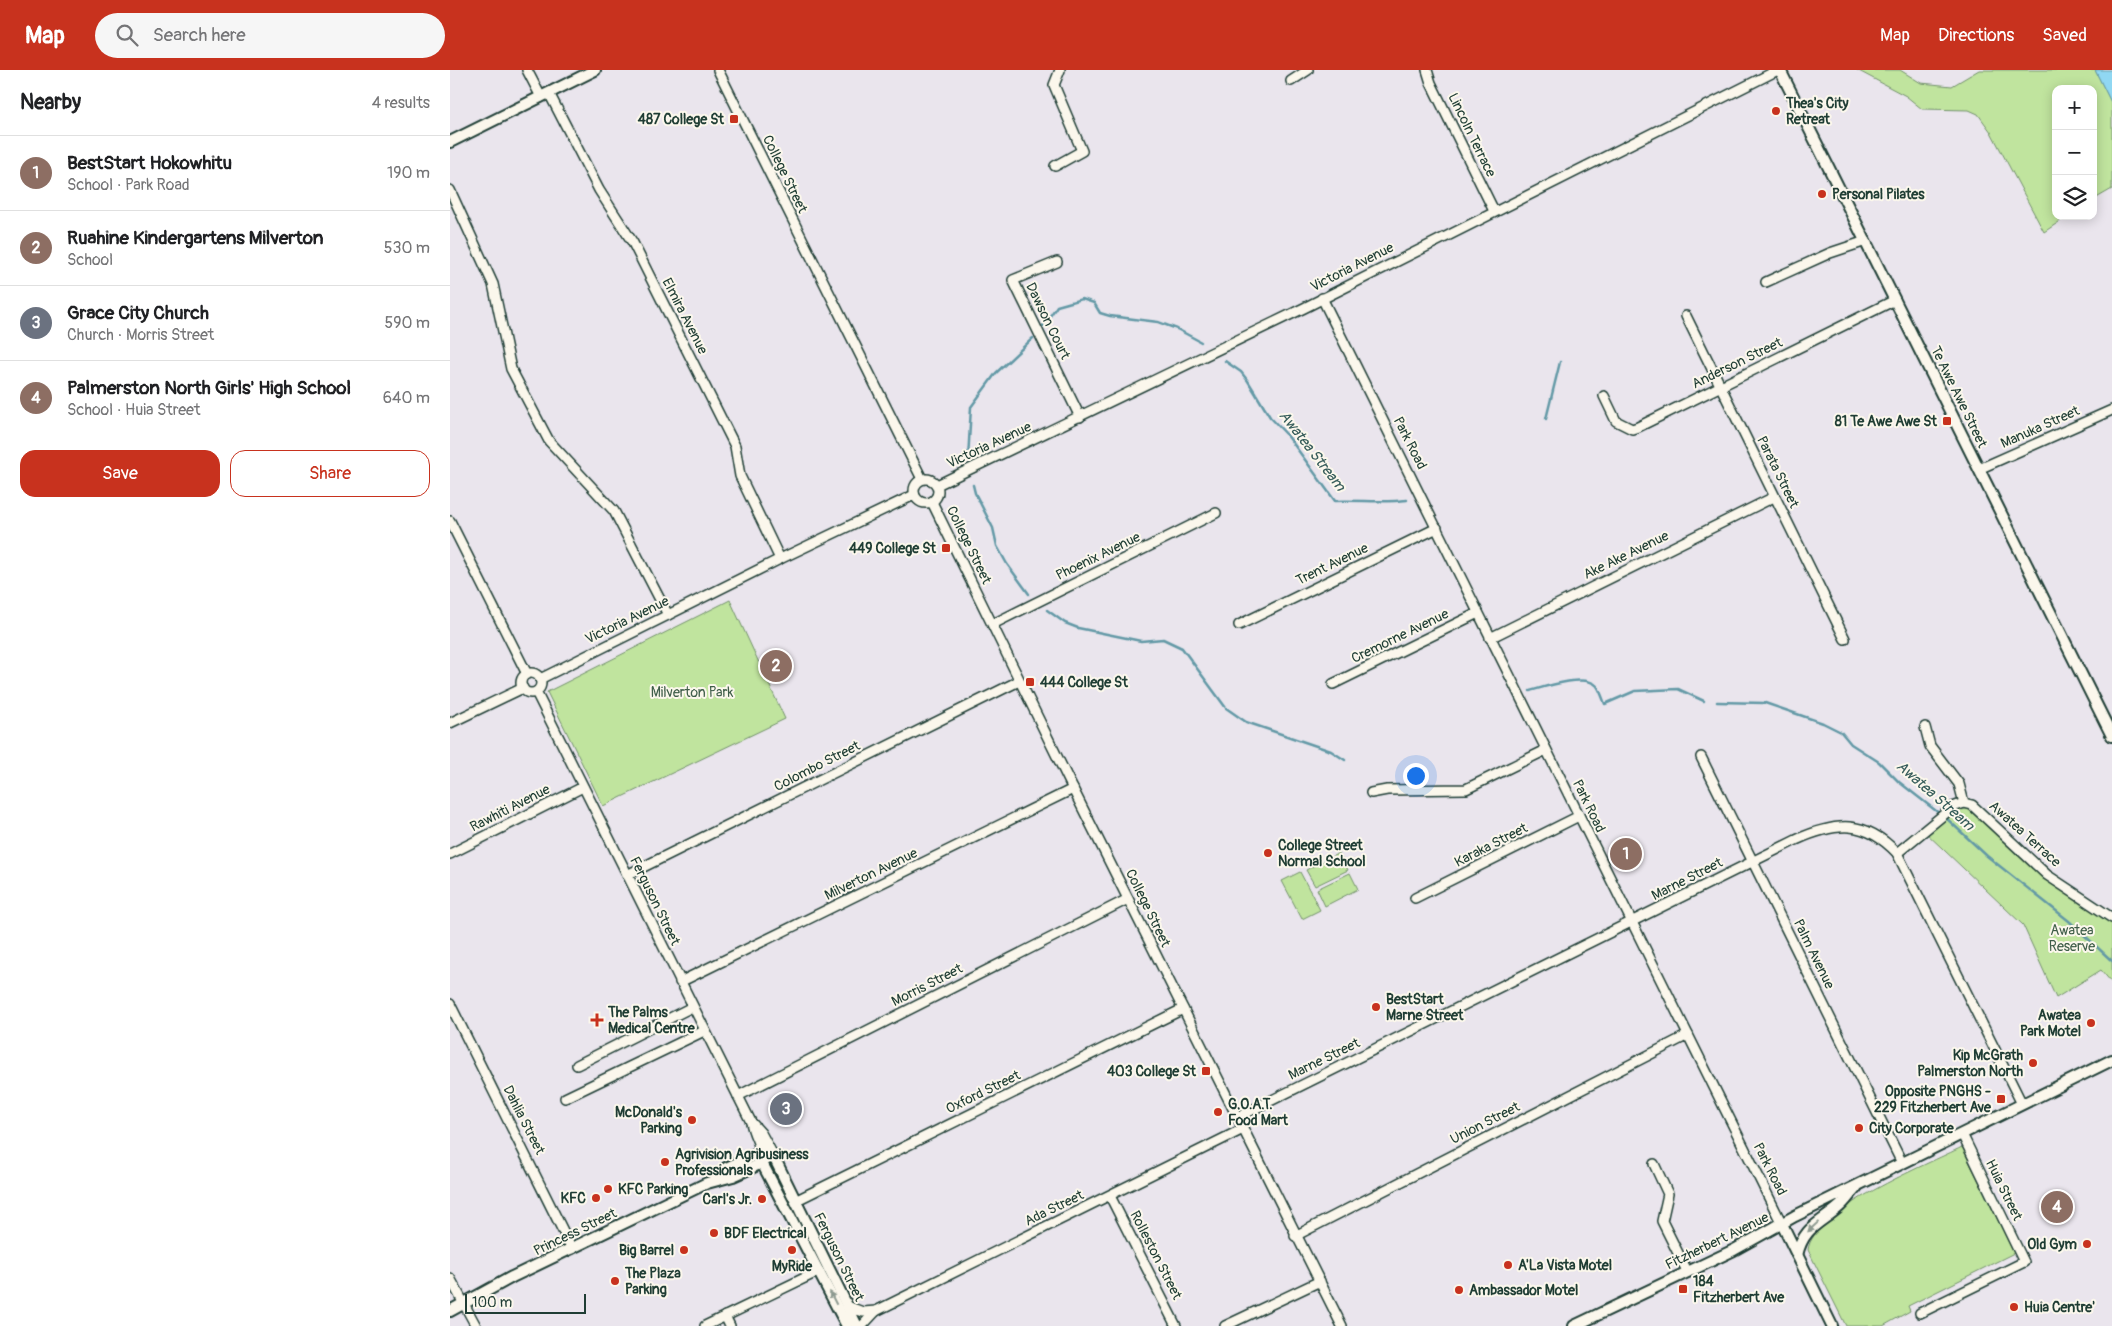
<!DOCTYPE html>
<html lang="en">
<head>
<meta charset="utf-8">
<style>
  body { margin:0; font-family:Pangolin,sans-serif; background:#f6f6f6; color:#202124 }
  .controls { position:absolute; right:15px; top:15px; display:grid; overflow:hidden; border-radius:10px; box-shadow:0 2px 12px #0003 }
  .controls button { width:45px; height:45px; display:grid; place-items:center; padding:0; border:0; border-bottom:1px solid #e0e0e0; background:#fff; color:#202124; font:25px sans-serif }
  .scale { position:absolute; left:15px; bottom:12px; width:121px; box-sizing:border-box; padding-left:5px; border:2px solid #1f3d34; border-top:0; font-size:14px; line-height:18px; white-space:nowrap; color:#1f3d34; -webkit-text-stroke:4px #fbf7ec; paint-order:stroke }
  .you { position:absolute; left:965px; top:705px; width:18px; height:18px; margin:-12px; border:4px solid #fff; border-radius:50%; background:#1a73e8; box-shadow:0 0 0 8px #1a73e833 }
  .badge { display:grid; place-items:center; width:32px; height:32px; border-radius:50%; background:#c8321e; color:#fff; font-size:16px; font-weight:700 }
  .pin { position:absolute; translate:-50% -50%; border:2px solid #fff; box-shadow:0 1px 5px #0006 }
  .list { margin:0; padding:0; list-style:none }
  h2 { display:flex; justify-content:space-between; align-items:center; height:65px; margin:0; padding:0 20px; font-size:21px }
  h2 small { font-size:16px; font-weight:400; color:#757577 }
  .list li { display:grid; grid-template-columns:32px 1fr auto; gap:15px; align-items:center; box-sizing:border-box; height:75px; padding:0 20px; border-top:1px solid #e0e0e0 }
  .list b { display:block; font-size:19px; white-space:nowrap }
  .list p { margin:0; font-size:16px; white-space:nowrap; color:#757577 }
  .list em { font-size:16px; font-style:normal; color:#757577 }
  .actions { display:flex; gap:10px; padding:15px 20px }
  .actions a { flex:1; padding:11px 0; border:1px solid #c8321e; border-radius:15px; text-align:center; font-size:18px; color:#c8321e }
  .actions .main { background:#c8321e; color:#fff }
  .icon { flex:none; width:28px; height:28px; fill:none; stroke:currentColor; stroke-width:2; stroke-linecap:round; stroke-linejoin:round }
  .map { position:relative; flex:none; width:1662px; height:1256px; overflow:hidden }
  header { display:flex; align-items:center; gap:30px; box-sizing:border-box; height:70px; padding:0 25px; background:#c8321e; color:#fff }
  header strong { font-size:24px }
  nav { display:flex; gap:28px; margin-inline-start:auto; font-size:18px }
  .search { width:350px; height:45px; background:#f6f6f6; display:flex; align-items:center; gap:12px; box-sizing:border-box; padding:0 18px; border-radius:28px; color:#757577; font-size:19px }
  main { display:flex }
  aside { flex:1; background:#fff }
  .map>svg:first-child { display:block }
  .green { fill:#c0e49e; stroke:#709069 }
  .water { fill:#90d7f2; stroke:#6399a6 }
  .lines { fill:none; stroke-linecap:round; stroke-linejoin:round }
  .stream { stroke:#6399a6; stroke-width:2.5 }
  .minor-casing { stroke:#1f3d34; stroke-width:12 }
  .major-casing { stroke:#1f3d34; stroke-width:14 }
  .minor { stroke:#fbf7ec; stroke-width:9 }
  .major { stroke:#fbf7ec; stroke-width:10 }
  .oneway { fill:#8d9a90 }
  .poi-dot { fill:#c8321e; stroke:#fbf7ec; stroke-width:2 }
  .labels { text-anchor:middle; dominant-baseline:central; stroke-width:4; stroke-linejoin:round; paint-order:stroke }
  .poi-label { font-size:14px; font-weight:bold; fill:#1f3d34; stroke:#fbf7ec; text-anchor:start }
  .street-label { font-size:14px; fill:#1f3d34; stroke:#fbf7ec }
  .park-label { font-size:14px; fill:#3f5e49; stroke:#fbf7ec }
  .water-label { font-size:15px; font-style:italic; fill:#365c5a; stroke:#fbf7ec }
</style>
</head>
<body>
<header>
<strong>Map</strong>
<div class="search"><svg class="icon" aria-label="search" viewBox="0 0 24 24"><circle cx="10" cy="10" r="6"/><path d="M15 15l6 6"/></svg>Search here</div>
<nav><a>Map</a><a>Directions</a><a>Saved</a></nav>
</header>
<main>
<aside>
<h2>Nearby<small>4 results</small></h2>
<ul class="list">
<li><span class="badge" style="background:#8d6e63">1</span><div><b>BestStart Hokowhitu</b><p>School · Park Road</p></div><em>190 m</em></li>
<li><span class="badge" style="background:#8d6e63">2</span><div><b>Ruahine Kindergartens Milverton</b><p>School</p></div><em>530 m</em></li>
<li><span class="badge" style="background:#6b7280">3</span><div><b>Grace City Church</b><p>Church · Morris Street</p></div><em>590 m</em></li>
<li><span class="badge" style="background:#8d6e63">4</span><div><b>Palmerston North Girls' High School</b><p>School · Huia Street</p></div><em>640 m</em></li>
</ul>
<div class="actions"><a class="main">Save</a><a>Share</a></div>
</aside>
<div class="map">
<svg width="1662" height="1256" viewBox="0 0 1662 1256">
  <rect width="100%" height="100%" fill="#eae5ed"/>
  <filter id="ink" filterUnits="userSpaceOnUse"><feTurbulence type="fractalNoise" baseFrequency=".02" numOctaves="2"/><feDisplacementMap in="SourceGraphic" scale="10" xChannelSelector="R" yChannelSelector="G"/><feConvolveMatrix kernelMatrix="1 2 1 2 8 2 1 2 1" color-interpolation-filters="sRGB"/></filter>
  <g filter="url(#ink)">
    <g class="green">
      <path d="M1407,0H1450L1471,13L1502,16L1529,0H1645L1662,34V119L1643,130V19H1606V146H1618L1594,162L1541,62L1528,44L1519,40L1472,39L1456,26Z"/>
      <path d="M280,530L335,649L153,736L97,622Z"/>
      <path d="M1514,733L1597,805L1662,848V913L1651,900L1606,928L1573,855L1474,761Z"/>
      <path d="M889,783L898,800L865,816L856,800Z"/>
      <path d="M850,802L870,840L852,849L832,811Z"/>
      <path d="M900,803L908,819L875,836L867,819Z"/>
      <path d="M1512,1077L1564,1183L1458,1236L1460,1241L1433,1256H1396L1358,1180C1362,1141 1478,1094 1512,1077Z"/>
    </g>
    <path class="water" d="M1645,0H1662V34Z"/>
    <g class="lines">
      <g class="stream">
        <path d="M593,256L607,236L632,229L644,233L650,243L660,246L708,252L727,259L751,272"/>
        <path d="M775,291L791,302L798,311L820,347L837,365L885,431C909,430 934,433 957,430"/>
        <path d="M1096,349L1110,292"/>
        <path d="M518,389L521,337L546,303L583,268"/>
        <path d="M523,415L525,423L543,458L547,476L557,494L579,524"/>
        <path d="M597,540L615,553L628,558L691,571L713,569L732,578L776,638L796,652L881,681L895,690"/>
        <path d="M1080,621C1094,617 1135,603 1147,616C1150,620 1153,629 1155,634L1185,621L1228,619L1254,631"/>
        <path d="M1267,632L1315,633L1373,653L1391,662L1401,674L1429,692L1449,712L1490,744"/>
        <path d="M1495,747L1537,786L1619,851L1662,891"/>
      </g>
      <g class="minor-casing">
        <g id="minor">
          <path d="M77,0L91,27"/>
          <path d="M268,0L472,409"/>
          <path d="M977,0L981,13L1044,141"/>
          <path d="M841,11L858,0"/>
          <path d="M99,23L149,120L183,173L285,376L290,406L330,489"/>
          <path d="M605,96L632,81L604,15L610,0"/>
          <path d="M0,120L43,214L61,299L99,371L164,441L218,545"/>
          <path d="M607,192L563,210L630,347"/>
          <path d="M1316,212L1380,183L1416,171"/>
          <path d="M872,228L1332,1154"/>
          <path d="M1236,246L1395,569"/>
          <path d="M1154,326L1166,351L1182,359L1188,357L1445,230"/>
          <path d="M1529,399L1662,340"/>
          <circle cx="476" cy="421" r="12"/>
          <path d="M487,415L854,238L1328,0"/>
          <path d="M482,432L623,719L892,1256"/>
          <path d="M0,451L77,604"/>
          <path d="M543,554L766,443"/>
          <path d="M789,555L987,458"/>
          <path d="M1040,568L1324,427"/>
          <circle cx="81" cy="613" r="10"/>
          <path d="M90,609L330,489L464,425"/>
          <path d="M883,614L1028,543"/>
          <path d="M86,622L301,1052L311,1063L323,1085L312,1093"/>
          <path d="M0,653L73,618"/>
          <path d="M1475,657L1480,676L1509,714L1514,733"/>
          <path d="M1251,687L1452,1093"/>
          <path d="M921,723L937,720L1016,719L1096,680"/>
          <path d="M1447,783L1503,737L1514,733L1522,735L1597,805L1662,848"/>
          <path d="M0,784L133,717"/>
          <path d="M177,805L569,611"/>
          <path d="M965,828L1129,746"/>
          <path d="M230,912L623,719"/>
          <path d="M0,934L122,1179"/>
          <path d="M127,995L242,937"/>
          <path d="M288,1026L678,829"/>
          <path d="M115,1028L254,961"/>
          <path d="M788,1047L1346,770C1386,752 1415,749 1447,783L1572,1034"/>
          <path d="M301,1052C303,1065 311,1075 312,1087"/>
          <path d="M1204,1094L1218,1124L1212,1151L1237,1201"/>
          <path d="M660,1126L726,1256"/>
          <path d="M347,1130L733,939"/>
          <path d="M845,1166L1238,965"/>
          <path d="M0,1208L26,1256"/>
          <path d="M397,1236L413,1242L426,1241L793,1059"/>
          <path d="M1470,1243L1574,1192L1512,1064"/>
          <path d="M275,1246L280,1256"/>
          <path d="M255,1256L369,1201"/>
          <path d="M412,1256L426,1241"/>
          <path d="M775,1256L870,1211"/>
        </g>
      </g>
      <g class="major-casing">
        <g id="major">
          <path d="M1330,0L1662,666"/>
          <path d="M0,72L145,0"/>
          <path d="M264,1109L276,1098L312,1082L323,1085L407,1256"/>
          <path d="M1332,1154L1382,1256"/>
          <path d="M1347,1185C1354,1156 1370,1154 1390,1136C1396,1131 1400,1124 1406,1118"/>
          <path d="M0,1241L62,1207L257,1113L283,1106L312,1093L397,1256"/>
          <path d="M1124,1256L1284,1180L1345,1146L1662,990"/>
        </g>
      </g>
      <use href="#minor" class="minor"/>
      <use href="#major" class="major"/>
    </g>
    <defs><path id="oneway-solid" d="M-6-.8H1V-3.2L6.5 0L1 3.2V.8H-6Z" transform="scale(1.25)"/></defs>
    <g class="oneway">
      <use href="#oneway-solid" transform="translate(1363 1157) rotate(137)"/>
      <use href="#oneway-solid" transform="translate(383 1228) rotate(-117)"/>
    </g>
  </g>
  <g class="poi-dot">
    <circle cx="1326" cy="41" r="5"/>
    <rect x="279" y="44" width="10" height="10" rx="2.5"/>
    <circle cx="1372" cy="124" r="5"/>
    <rect x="1492" y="346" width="10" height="10" rx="2.5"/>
    <rect x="491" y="473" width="10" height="10" rx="2.5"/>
    <rect x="575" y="607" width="10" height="10" rx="2.5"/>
    <circle cx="818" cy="783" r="5"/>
    <circle cx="926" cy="937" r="5"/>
    <path d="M144.5 942.5h5v5h5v5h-5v5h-5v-5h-5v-5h5z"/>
    <circle cx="1641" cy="953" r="5"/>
    <circle cx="1583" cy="993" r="5"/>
    <rect x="751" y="996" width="10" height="10" rx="2.5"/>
    <rect x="1546" y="1024" width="10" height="10" rx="2.5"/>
    <circle cx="768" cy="1042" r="5"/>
    <circle cx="242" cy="1050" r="5"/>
    <circle cx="1409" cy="1058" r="5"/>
    <circle cx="215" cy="1092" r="5"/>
    <circle cx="158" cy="1119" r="5"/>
    <circle cx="146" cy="1128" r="5"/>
    <circle cx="312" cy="1129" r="5"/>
    <circle cx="264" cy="1163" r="5"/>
    <circle cx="1637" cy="1174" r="5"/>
    <circle cx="234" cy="1180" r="5"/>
    <circle cx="342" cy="1180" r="5"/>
    <circle cx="1058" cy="1195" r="5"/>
    <circle cx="165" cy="1211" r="5"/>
    <rect x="1228" y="1214" width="10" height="10" rx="2.5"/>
    <circle cx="1009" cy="1220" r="5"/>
    <circle cx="1564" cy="1237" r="5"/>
  </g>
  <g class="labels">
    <g class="poi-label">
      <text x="1336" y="33">Thea's City<tspan x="1336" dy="16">Retreat</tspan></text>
      <text x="274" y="49" text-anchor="end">487 College St</text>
      <text x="1382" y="124">Personal Pilates</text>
      <text x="1487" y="351" text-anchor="end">81 Te Awe Awe St</text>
      <text x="486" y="478" text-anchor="end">449 College St</text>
      <text x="590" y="612">444 College St</text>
      <text x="828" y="775">College Street<tspan x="828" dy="16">Normal School</tspan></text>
      <text x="936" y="929">BestStart<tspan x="936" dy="16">Marne Street</tspan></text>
      <text x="158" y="942">The Palms<tspan x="158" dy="16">Medical Centre</tspan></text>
      <text x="1631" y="945" text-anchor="end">Awatea<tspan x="1631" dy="16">Park Motel</tspan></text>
      <text x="1573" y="985" text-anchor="end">Kip McGrath<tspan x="1573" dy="16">Palmerston North</tspan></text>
      <text x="746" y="1001" text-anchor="end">403 College St</text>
      <text x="1541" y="1021" text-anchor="end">Opposite PNGHS -<tspan x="1541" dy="16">229 Fitzherbert Ave</tspan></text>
      <text x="778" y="1034">G.O.A.T.<tspan x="778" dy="16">Food Mart</tspan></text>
      <text x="232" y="1042" text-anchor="end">McDonald's<tspan x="232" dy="16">Parking</tspan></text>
      <text x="1419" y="1058">City Corporate</text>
      <text x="225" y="1084">Agrivision Agribusiness<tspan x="225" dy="16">Professionals</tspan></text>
      <text x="168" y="1119">KFC Parking</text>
      <text x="136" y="1128" text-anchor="end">KFC</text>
      <text x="302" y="1129" text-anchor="end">Carl's Jr.</text>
      <text x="274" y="1163">BDF Electrical</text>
      <text x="1627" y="1174" text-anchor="end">Old Gym</text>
      <text x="224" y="1180" text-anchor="end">Big Barrel</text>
      <text x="1068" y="1195">A'La Vista Motel</text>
      <text x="342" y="1196" text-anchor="middle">MyRide</text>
      <text x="175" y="1203">The Plaza<tspan x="175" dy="16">Parking</tspan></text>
      <text x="1243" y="1211">184<tspan x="1243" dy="16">Fitzherbert Ave</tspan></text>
      <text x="1019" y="1220">Ambassador Motel</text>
      <text x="1574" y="1237">Huia Centre'</text>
    </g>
    <g class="street-label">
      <text transform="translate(1022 65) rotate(64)">Lincoln Terrace</text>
      <text transform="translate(335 104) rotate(64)">College Street</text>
      <text transform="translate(902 197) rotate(-27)">Victoria Avenue</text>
      <text transform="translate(235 246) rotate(63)">Elmira Avenue</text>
      <text transform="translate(598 251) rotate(64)">Dawson Court</text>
      <text transform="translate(1287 293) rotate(-26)">Anderson Street</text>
      <text transform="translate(1509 327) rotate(64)">Te Awe Awe Street</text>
      <text transform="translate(1590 357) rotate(-24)">Manuka Street</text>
      <text transform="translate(960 373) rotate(63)">Park Road</text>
      <text transform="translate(539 375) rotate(-25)">Victoria Avenue</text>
      <text transform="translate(1328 402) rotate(64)">Parata Street</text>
      <text transform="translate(519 475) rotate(64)">College Street</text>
      <text transform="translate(1176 485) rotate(-26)">Ake Ake Avenue</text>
      <text transform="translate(648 486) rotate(-26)">Phoenix Avenue</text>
      <text transform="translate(882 494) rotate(-26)">Trent Avenue</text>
      <text transform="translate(177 550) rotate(-26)">Victoria Avenue</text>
      <text transform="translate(950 566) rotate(-26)">Cremorne Avenue</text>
      <text transform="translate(367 696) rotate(-27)">Colombo Street</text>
      <text transform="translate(1139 736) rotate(64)">Park Road</text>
      <text transform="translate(60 738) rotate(-27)">Rawhiti Avenue</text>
      <text transform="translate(1575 764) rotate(42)">Awatea Terrace</text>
      <text transform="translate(1041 775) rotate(-27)">Karaka Street</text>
      <text transform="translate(421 804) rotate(-26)">Milverton Avenue</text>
      <text transform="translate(1237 809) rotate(-27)">Marne Street</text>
      <text transform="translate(205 831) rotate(64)">Ferguson Street</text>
      <text transform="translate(698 838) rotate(64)">College Street</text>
      <text transform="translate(1364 884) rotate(64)">Palm Avenue</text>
      <text transform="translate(477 915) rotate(-27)">Morris Street</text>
      <text transform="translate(874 989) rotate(-26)">Marne Street</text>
      <text transform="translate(533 1022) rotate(-26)">Oxford Street</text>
      <text transform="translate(74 1050) rotate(63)">Dahlia Street</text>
      <text transform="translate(1035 1053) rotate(-27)">Union Street</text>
      <text transform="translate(1320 1099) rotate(63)">Park Road</text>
      <text transform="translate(1554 1120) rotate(64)">Huia Street</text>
      <text transform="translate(604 1138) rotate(-26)">Ada Street</text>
      <text transform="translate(125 1162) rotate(-26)">Princess Street</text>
      <text transform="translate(1267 1171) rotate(-26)">Fitzherbert Avenue</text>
      <text transform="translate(706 1185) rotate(63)">Rolleston Street</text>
      <text transform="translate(389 1187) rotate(64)">Ferguson Street</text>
    </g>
    <g class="park-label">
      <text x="242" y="622">Milverton Park</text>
      <text x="1622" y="860">Awatea<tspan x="1622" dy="16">Reserve</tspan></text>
    </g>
    <g class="water-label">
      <text transform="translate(862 381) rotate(52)">Awatea Stream</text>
      <text transform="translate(1485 726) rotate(41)">Awatea Stream</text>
    </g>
  </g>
</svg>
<div class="controls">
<button>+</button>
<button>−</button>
<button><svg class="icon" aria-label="layers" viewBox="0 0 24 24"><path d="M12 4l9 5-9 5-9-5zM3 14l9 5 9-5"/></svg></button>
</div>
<div class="scale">100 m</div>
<div class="you"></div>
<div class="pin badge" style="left:1176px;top:784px;background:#8d6e63">1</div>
<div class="pin badge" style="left:326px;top:596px;background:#8d6e63">2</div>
<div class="pin badge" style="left:336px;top:1039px;background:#6b7280">3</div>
<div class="pin badge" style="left:1607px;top:1137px;background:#8d6e63">4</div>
</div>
</main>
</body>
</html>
